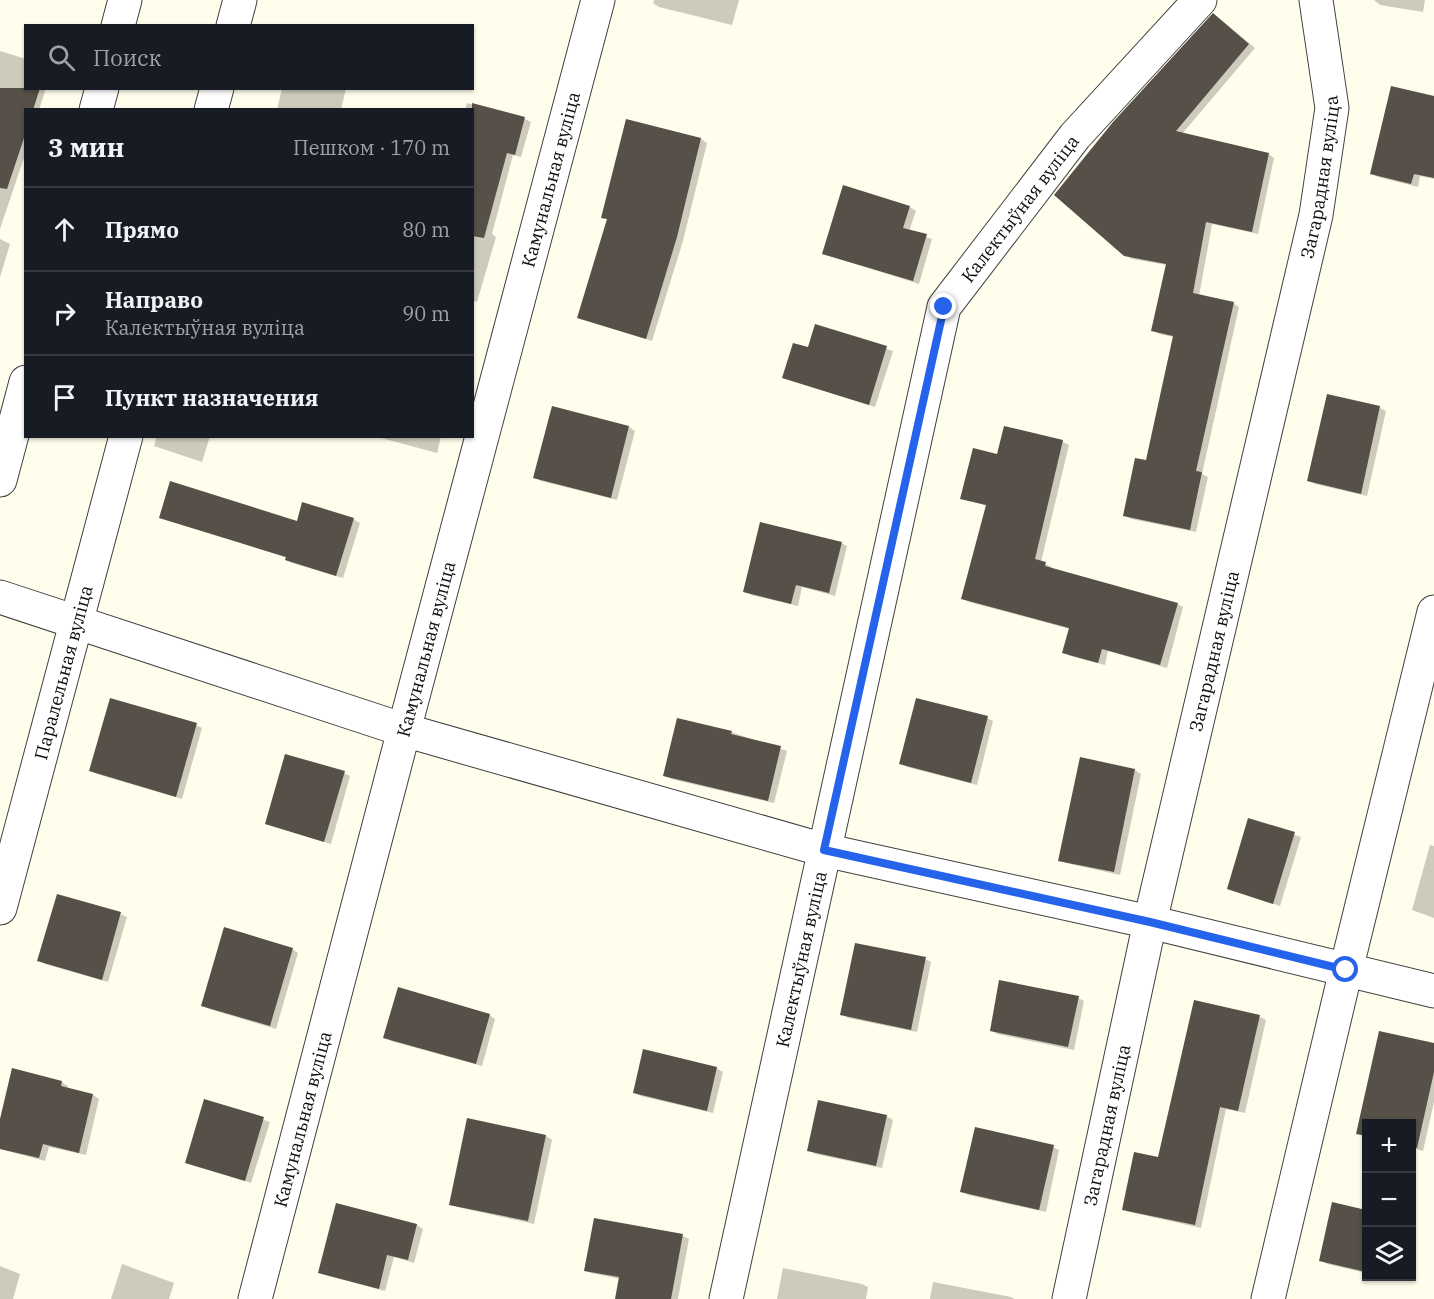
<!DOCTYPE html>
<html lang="ru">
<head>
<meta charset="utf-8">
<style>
  body { margin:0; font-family:"IBM Plex Serif",serif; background:#20242c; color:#f1f3f6 }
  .controls { position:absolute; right:18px; bottom:18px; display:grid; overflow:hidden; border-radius:0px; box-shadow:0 2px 4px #0004 }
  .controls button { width:54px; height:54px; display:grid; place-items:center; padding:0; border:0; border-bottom:2px solid #363941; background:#171b24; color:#f1f3f6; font:30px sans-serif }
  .stop { position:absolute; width:18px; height:18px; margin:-14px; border:4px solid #2563eb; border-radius:50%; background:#fff }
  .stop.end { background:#2563eb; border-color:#fff; box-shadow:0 2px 6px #0008 }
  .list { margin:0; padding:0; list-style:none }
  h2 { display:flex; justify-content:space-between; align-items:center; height:78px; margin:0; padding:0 24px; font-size:26px }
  h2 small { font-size:20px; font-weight:400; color:#9ea1a6 }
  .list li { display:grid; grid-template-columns:39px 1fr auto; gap:18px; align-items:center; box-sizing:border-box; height:84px; padding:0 24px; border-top:2px solid #363941 }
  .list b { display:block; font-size:22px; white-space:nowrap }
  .list p { margin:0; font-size:20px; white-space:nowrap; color:#9ea1a6 }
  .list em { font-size:20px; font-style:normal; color:#9ea1a6 }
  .icon { flex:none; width:33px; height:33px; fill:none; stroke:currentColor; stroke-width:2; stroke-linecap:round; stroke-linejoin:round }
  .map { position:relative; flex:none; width:1434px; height:1299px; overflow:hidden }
  .search { position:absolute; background:#171b24; box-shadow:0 2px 4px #0004; left:24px; top:24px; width:450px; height:66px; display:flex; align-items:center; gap:15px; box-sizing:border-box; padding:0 21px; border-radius:0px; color:#9ea1a6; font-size:22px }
  .panel { position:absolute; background:#171b24; box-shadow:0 2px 4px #0004; left:24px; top:108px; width:450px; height:330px; border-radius:0px }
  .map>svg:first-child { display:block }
  .shadow { fill:#0003 }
  .building { fill:#565048 }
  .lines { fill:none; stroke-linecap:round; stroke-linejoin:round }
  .minor-casing { stroke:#404040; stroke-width:35 }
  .minor { stroke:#fff; stroke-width:33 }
  .route { stroke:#2563eb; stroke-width:8 }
  .labels { text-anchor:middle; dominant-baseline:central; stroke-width:6; stroke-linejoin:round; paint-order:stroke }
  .street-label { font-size:18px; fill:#0d0d0d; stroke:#fff }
</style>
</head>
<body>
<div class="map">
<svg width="1434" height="1299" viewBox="0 0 1434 1299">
  <rect width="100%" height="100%" fill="#fffeec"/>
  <g class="shadow">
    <path d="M654,0H739L732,25L659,7L653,3Z"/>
    <path d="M1374,0H1425L1423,12L1380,5Z"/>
    <path d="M1220,19L1255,48L1182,134L1268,154L1274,158L1258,234L1212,224L1199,296L1233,303L1239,307L1202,474L1208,477L1196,532L1131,519L1125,515L1147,462L1174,337L1159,334L1153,330L1167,265L1132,259L1125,255Z"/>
    <path d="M0,51L26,59V88H46L39,110H26V152L0,229Z"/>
    <path d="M282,88H346L341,110H277Z"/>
    <path d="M1434,98V179L1420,176L1418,187L1378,177L1372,174Z"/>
    <path d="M467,103L525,119L531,122L521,157L513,155L492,234L496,237L477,302L472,300V110H465Z"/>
    <path d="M627,121L701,139L707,143L683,241L652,341L579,318L608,220L603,217Z"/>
    <path d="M910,207L916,211L909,231L932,239L919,284L830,256Z"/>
    <path d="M0,239L10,244L0,277Z"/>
    <path d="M816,326L893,351L875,407L784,378L810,349Z"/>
    <path d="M553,408L629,427L635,431L617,500L541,481L535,478Z"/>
    <path d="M1380,408L1386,411L1367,496L1315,484L1309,481Z"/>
    <path d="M157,436H210L202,462L154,446Z"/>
    <path d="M374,436H441L437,453Z"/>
    <path d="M1063,442L1069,445L1041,562L1052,567L1051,569L1177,604L1183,607L1167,668L1108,651L1105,665L1070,656L1064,652L1070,629L969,602L963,598L987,506L962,498L999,456Z"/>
    <path d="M161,517L298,522L353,519L360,523L343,578L292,563L286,560L287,558Z"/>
    <path d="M841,543L847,546L835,596L802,587L798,606L751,595L745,591Z"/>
    <path d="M987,718L993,721L977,785L907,767L901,763Z"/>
    <path d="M196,725L202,728L182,799L97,774L91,771Z"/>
    <path d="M731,732L787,751L774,803L671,779L665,776Z"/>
    <path d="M1082,759L1135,770L1141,774L1120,875L1066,863L1060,860Z"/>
    <path d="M344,773L350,776L331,844L267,824Z"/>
    <path d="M1249,820L1301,837L1280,906L1229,888Z"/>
    <path d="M1430,845L1434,846V918L1412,910Z"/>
    <path d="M120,914L127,917L108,982L45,964L39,960Z"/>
    <path d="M292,949L298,953L276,1029L209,1009L203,1005Z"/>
    <path d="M925,959L931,962L917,1032L848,1018L842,1014Z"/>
    <path d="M1078,998L1084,1001L1074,1050L997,1034L991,1030Z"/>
    <path d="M489,1015L495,1019L482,1066L391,1041L385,1037Z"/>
    <path d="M1260,1017L1266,1020L1245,1113L1226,1109L1201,1228L1130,1212L1123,1209Z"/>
    <path d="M1434,1045V1102L1423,1151L1412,1148V1124H1366V1137L1357,1133Z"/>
    <path d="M716,1068L723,1072L713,1113L641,1096L635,1093Z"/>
    <path d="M61,1082L68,1086L67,1089L93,1095L99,1099L86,1155L49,1147L45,1161L0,1149V1126Z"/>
    <path d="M205,1101L270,1122L251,1183L187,1162Z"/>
    <path d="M886,1116L893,1120L882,1168L815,1154L809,1150Z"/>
    <path d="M546,1136L552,1140L534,1224L457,1207L451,1204Z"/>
    <path d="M1053,1147L1059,1150L1046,1212L968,1195L962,1191Z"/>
    <path d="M1333,1204L1366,1212V1273L1327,1264L1321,1260Z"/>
    <path d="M337,1205L417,1225L423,1229L414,1263L394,1257L385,1291L325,1275L319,1272Z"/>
    <path d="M683,1236L689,1239L678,1299H619L620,1279L591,1273L585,1270Z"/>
    <path d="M122,1264L174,1283L169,1299H111Z"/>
    <path d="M0,1266L20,1274L13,1299H0Z"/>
    <path d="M783,1268L862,1284L868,1287L866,1299H777Z"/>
    <path d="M933,1282L1011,1297L1015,1299H930Z"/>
  </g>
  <g class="building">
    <path d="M1213,13L1249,44L1176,131L1269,153L1252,232L1206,222L1193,293L1234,302L1196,471L1202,472L1190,530L1123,516L1135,458L1146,460L1173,336L1151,331L1166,264L1124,256L1054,195L1113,122Z"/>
    <path d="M1391,86L1434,96V178L1414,174L1411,184L1370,174Z"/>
    <path d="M0,88H40L33,110H26V132L7,189L0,188Z"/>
    <path d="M472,103L525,117L515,155L507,153L484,238L472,236Z"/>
    <path d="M626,119L701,138L677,237L646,339L577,318L607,219L601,218Z"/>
    <path d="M843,185L910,206L903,228L927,234L913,281L822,254Z"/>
    <path d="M815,324L887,346L869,405L782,378L793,343L808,347Z"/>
    <path d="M1327,394L1380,406L1361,494L1307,481Z"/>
    <path d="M552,406L629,426L611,498L533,478Z"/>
    <path d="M1004,426L1063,440L1035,559L1046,562L1045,566L1178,603L1160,665L1102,649L1098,663L1062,653L1069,628L961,599L986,505L960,499L973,448L997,454Z"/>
    <path d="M170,481L297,521L302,502L354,518L336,576L285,560L286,557L159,518Z"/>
    <path d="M760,522L842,542L829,593L796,585L791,604L743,592Z"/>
    <path d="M110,698L197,723L176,797L89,771Z"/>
    <path d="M916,698L988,716L971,783L899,764Z"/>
    <path d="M677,718L732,731L731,734L781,746L768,801L663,776Z"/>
    <path d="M285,754L345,771L324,842L265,824Z"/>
    <path d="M1080,757L1135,769L1114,872L1058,861Z"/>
    <path d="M1248,818L1295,832L1273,904L1227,889Z"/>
    <path d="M57,894L121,912L102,980L37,961Z"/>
    <path d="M224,927L293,948L270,1026L201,1006Z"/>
    <path d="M855,943L926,957L911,1030L840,1015Z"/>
    <path d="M999,980L1079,996L1068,1047L990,1031Z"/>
    <path d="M398,987L490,1014L476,1064L383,1038Z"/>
    <path d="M1194,1000L1260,1015L1238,1111L1220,1107L1195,1225L1122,1210L1134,1152L1158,1157Z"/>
    <path d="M1379,1031L1434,1043V1072L1417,1148L1412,1147V1124H1366V1136L1356,1134Z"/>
    <path d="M643,1049L717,1067L707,1111L633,1093Z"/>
    <path d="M12,1068L62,1081L61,1086L93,1094L79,1153L43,1144L39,1158L0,1149V1119Z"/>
    <path d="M204,1099L264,1117L245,1181L185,1163Z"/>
    <path d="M818,1100L887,1115L876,1166L807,1151Z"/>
    <path d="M467,1118L546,1135L528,1221L449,1205Z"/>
    <path d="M975,1127L1054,1145L1039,1210L960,1192Z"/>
    <path d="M1332,1202L1366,1210V1272L1319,1261Z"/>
    <path d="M336,1203L417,1224L408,1260L387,1255L379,1289L318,1273Z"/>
    <path d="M594,1218L683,1234L671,1299H615L619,1277L584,1271Z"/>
  </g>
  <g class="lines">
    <g class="minor-casing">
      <g id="minor">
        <path d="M118,26L125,0"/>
        <path d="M233,26L240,0"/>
        <path d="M96,110L102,88"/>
        <path d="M211,110L217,88"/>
        <path d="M0,480L26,382"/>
        <path d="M0,597L404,730L824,850L1150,922L1434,991"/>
        <path id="s1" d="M0,908L126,436"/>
        <path id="s2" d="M255,1299L404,730L598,0"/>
        <path id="s3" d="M726,1299L944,307L1075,136L1200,0"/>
        <path id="s4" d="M1069,1299L1150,922L1316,215L1332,108L1316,0"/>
        <path d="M1268,1299L1346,970L1434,612"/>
      </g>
    </g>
    <use href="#minor" class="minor"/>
  </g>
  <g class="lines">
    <path class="route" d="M944,307L824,850L1150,922L1346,970"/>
  </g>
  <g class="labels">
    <g class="street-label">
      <text stroke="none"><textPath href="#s4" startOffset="1150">Загарадная вуліца</textPath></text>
      <text stroke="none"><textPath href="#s2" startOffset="1158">Камунальная вуліца</textPath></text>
      <text stroke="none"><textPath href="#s3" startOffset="1140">Калектыўная вуліца</textPath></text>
      <text stroke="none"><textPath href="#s2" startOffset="672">Камунальная вуліца</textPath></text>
      <text stroke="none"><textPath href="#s4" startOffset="664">Загарадная вуліца</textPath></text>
      <text stroke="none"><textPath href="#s1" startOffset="244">Паралельная вуліца</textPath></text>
      <text stroke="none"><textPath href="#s3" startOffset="348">Калектыўная вуліца</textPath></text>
      <text stroke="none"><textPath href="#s2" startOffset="186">Камунальная вуліца</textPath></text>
      <text stroke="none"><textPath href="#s4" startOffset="178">Загарадная вуліца</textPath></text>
    </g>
  </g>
</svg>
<div class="controls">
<button>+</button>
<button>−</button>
<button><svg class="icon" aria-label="layers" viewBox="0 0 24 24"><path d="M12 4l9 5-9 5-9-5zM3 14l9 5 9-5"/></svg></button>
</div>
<div class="stop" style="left:1346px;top:970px"></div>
<div class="stop end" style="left:944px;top:307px"></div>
<div class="search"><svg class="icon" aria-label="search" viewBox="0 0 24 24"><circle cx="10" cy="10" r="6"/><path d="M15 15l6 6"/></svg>Поиск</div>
<section class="panel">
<h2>3 мин<small>Пешком · 170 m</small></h2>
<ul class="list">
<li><svg class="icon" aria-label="ahead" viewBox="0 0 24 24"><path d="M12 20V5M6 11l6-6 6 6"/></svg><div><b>Прямо</b></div><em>80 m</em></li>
<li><svg class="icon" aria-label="right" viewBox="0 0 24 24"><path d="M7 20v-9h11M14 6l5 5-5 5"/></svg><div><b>Направо</b><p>Калектыўная вуліца</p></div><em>90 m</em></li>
<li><svg class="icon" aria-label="arrive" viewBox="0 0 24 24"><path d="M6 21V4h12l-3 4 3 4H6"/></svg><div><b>Пункт назначения</b></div></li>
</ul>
</section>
</div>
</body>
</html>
